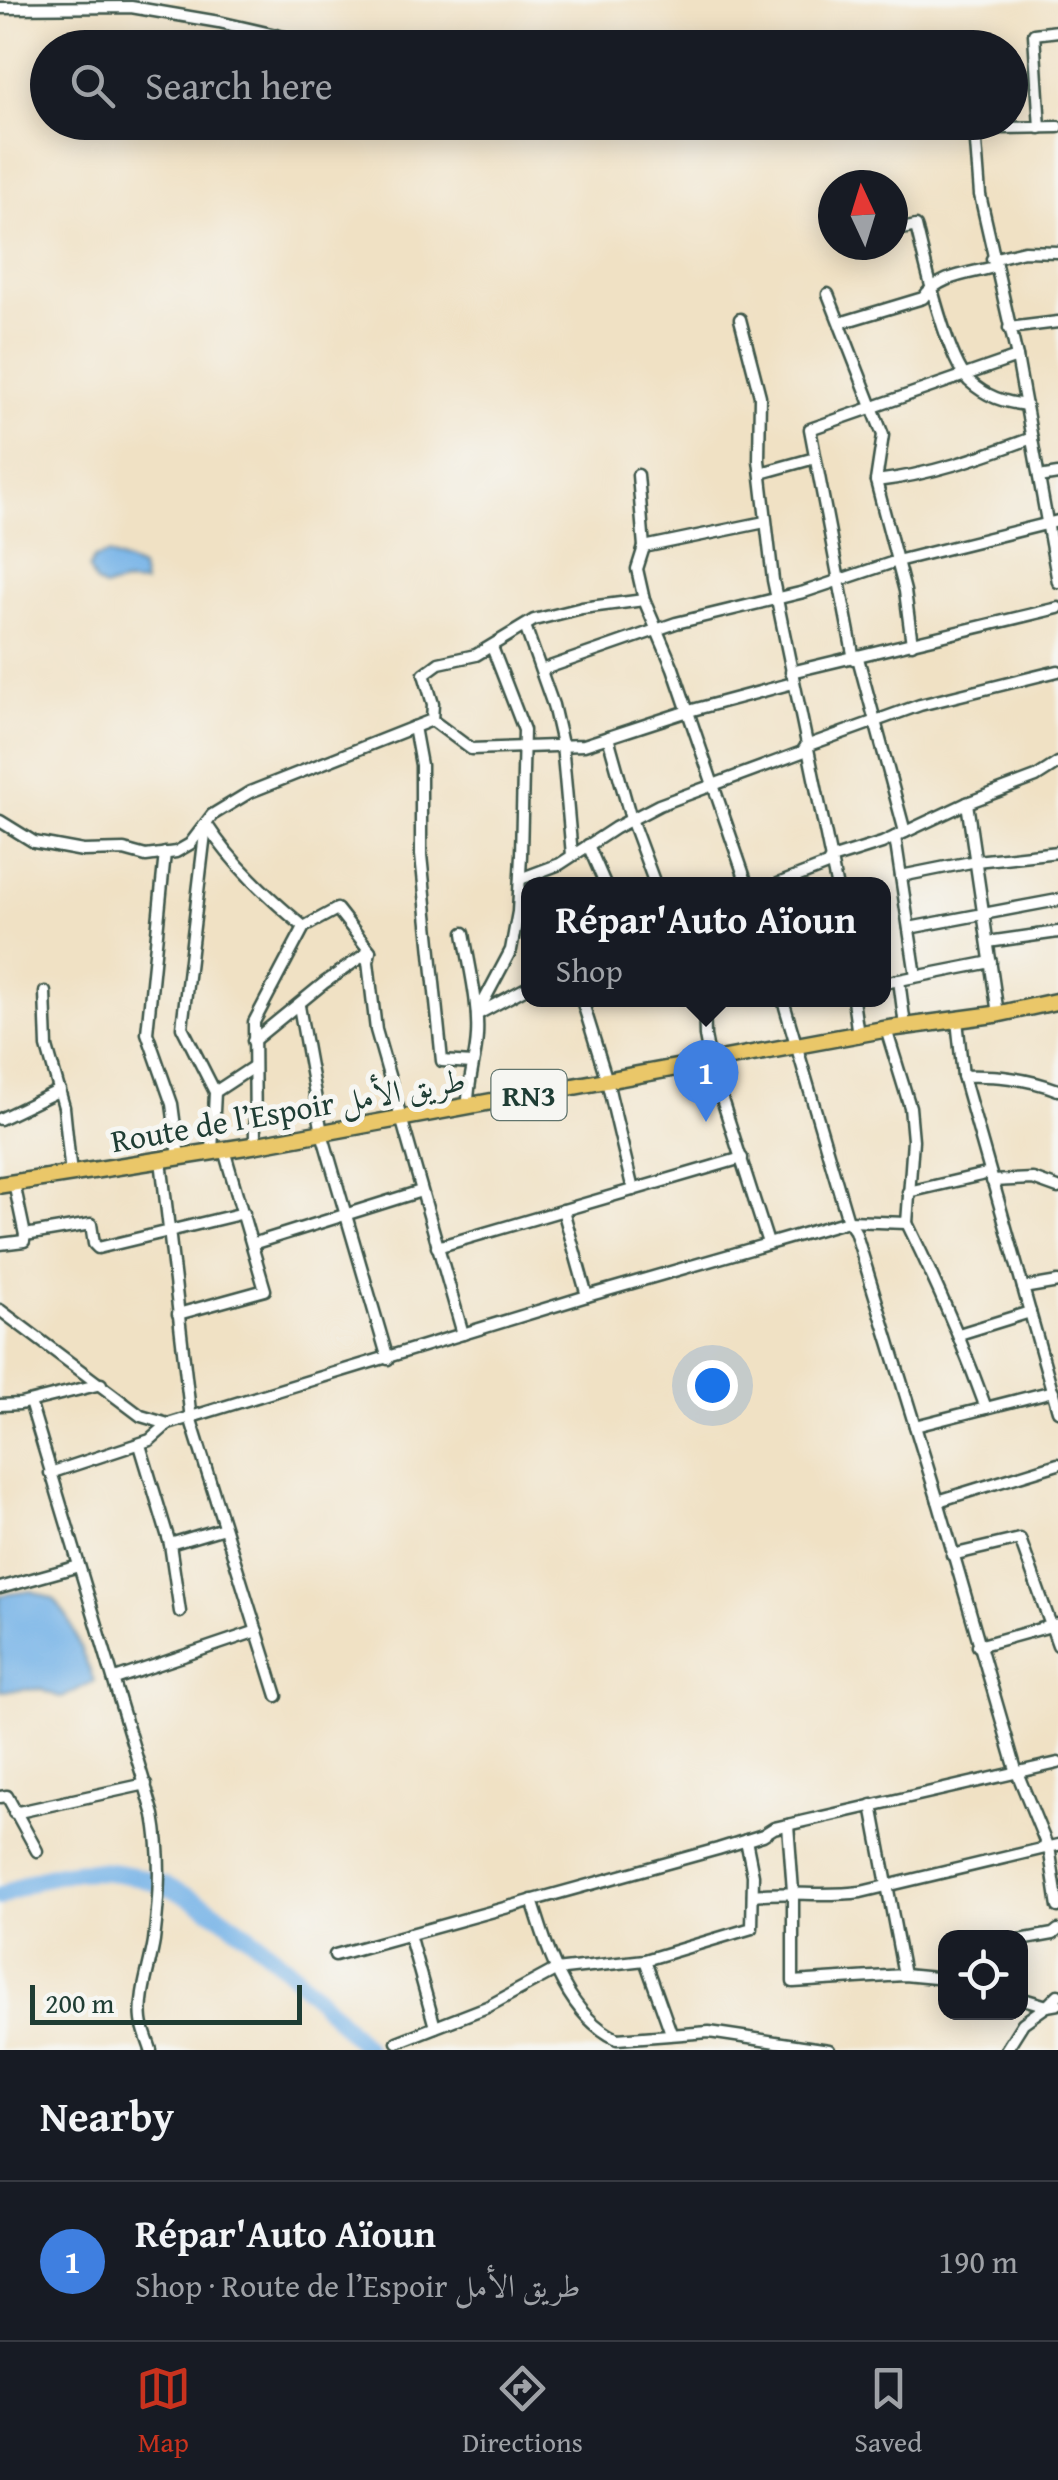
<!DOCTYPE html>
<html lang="en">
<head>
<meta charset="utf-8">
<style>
  body { margin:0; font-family:"Gentium Book Plus",Amiri,serif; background:#20242c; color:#f1f3f6 }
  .controls { position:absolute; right:30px; bottom:30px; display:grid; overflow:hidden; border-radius:20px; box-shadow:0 5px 25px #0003 }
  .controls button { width:90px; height:90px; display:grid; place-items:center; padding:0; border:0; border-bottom:2px solid #363941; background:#171b24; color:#f1f3f6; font:50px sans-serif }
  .compass { position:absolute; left:818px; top:170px; width:90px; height:90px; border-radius:50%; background:#171b24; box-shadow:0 5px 25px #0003; rotate:356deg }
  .scale { position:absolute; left:30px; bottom:25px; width:272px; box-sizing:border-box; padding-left:10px; border:5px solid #1f3d34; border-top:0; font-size:28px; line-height:35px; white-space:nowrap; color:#1f3d34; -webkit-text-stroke:8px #f6f6f2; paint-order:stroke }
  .you { position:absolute; left:712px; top:1385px; width:35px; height:35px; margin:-25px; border:8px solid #fff; border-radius:50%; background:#1a73e8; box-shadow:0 0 0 15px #1a73e833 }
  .badge { display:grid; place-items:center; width:65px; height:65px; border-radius:50%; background:#c8321e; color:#fff; font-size:32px; font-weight:700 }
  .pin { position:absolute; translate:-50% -82px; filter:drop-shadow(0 2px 5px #0008) }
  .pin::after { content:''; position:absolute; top:52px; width:35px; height:30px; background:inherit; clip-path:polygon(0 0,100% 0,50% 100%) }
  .popup { position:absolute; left:521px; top:877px; width:370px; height:130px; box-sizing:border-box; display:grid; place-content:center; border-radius:20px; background:#171b24; filter:drop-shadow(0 2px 8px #0005); font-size:32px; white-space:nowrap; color:#9ea1a6 }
  .popup b { font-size:38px; color:#f1f3f6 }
  .popup::after { content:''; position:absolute; left:50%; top:100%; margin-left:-20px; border:20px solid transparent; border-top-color:#171b24 }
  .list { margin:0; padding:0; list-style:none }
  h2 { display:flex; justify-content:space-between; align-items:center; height:130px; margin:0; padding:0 40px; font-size:42px }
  h2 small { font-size:32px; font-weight:400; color:#9ea1a6 }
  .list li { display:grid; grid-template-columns:65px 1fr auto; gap:30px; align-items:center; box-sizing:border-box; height:160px; padding:0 40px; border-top:2px solid #363941 }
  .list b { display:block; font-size:38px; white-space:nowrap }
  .list p { margin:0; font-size:32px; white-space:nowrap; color:#9ea1a6 }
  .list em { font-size:32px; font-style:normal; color:#9ea1a6 }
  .icon { flex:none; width:55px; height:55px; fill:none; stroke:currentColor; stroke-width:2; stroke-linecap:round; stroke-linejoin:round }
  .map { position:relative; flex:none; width:1058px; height:2050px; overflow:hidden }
  .search { position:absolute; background:#171b24; box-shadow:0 5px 25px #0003; left:30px; right:30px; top:30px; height:110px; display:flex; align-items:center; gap:25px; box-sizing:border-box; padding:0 35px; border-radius:55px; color:#9ea1a6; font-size:38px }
  .sheet { height:290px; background:#171b24 }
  nav { display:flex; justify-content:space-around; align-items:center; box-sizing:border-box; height:140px; border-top:2px solid #363941; background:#171b24; font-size:28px; color:#9ea1a6 }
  nav a { display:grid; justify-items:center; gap:5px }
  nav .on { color:#c8321e }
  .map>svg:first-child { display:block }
  .water { fill:#74b2e7; stroke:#4a788e; stroke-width:2.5 }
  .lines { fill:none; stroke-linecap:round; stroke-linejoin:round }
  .river { stroke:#74b2e7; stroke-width:18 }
  .minor-casing { stroke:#3e564a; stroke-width:15 }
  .trunk-casing { stroke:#3e564a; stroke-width:20 }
  .minor { stroke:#fff; stroke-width:10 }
  .trunk { stroke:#eac769; stroke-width:15 }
  .labels { text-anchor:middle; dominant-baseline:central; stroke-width:10; stroke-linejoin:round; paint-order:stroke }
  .shield { fill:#f6f6f2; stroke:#60746d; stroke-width:2.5 }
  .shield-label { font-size:30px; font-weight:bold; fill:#1f3d34 }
  .street-label { font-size:32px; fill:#1f3d34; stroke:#f6f6f2 }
</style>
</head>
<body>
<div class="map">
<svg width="1058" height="2050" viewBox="0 0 1058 2050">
  <rect width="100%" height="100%" fill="#f6f6f2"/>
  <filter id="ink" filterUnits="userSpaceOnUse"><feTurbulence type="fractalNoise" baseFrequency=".01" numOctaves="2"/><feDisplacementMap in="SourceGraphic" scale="20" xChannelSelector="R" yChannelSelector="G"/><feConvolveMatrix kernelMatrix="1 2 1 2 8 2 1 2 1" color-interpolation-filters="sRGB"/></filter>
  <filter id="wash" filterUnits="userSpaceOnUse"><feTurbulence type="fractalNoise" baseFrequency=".0048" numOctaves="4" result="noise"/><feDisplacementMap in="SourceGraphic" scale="40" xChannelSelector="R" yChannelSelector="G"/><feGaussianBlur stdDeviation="2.25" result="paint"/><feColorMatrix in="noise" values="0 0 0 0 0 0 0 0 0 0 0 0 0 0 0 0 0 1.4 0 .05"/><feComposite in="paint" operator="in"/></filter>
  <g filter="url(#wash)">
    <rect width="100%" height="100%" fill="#f0e1c4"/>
    <g class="water">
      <path d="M108,554L141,568L144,584L125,583L104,588L95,582L89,569L94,558Z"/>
      <path d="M32,1591L55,1600L68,1618L94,1681L62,1698L39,1689L0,1691V1595Z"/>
    </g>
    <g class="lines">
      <path class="river" d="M0,1897C143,1813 277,1951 367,2050"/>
    </g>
  </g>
  <g filter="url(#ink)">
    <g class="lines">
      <g class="minor-casing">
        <g id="minor">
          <path d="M0,8L131,7L219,22L332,48"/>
          <path d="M771,122L900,130L1058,127"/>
          <path d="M1040,128L1034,34L1058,31"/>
          <path d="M975,130L980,195L1017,357L1058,582"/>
          <path d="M893,231L916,226C924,259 947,360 969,381C987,397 1003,402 1026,405"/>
          <path d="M992,259L1024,251L1058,252"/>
          <path d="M828,294L883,435L876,481L905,591L912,644"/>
          <path d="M740,319L760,396L759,460L773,580L836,884"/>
          <path d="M840,323L923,298C939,275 969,274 994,267"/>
          <path d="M1009,328L1058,322"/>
          <path d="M761,473L815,458"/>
          <path d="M638,475L644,547L637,569L644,600L673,668L747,884"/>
          <path d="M1039,477L1058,474"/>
          <path d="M876,481C930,475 981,457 1032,438"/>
          <path d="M644,547L765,522"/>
          <path d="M525,626L553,705L562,744L572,855"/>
          <path d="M858,658L905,832"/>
          <path d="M854,659L810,429L1017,357"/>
          <path d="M541,670L676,623L804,592L897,561L1058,521"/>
          <path d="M791,672L1058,608"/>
          <path d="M432,720L471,749L584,745L685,712L793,683"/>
          <path d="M414,727L421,765V855L442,1061L472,1063"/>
          <path d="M608,737L631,819L655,884"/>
          <path d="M967,803L998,1014"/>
          <path d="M0,821L34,842L83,851L124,850L146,856L176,852L190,844L212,815L250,792L432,720L433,704L424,674L439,663L476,655L534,620L582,608L644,600"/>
          <path d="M206,825L182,1027L215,1092L212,1152"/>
          <path d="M207,825C233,865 267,896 304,927"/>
          <path d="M895,837L916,976"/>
          <path d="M588,845L605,884"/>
          <path d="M165,853L147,1033L172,1104L179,1157"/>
          <path d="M901,876L976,861L1058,852"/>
          <path d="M520,879L560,864L615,828L659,805L802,752L806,746L920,705L1058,671"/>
          <path d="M778,884L827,865L831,859L882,843L967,803L1036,777L1058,763"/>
          <path d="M909,928L1058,900"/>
          <path d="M464,933C469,966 479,1002 477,1036C476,1060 467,1082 468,1107"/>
          <path d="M988,942L1058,932"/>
          <path d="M899,980L905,1026"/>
          <path d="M884,983L991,962"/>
          <path d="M45,992L47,1047L64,1107L71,1175"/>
          <path d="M582,1000L607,1081L633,1190"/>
          <path d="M704,1000L705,1036L710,1062L768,1243"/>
          <path d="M783,1000L848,1221L855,1231L938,1501L1016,1770L1050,1853L1058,1907"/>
          <path d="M853,1000L858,1035"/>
          <path d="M299,1006L322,1133L388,1359"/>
          <path d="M477,1014L511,950L518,912L521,855L524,730L492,647"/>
          <path d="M478,1014L528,987"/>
          <path d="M957,1020L963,1076L1058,1411"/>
          <path d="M253,1041L324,983L370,951"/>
          <path d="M963,1076C997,1075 1026,1078 1058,1090"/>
          <path d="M215,1092L253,1067"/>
          <path d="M0,1119L60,1090"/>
          <path d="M255,1145L254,1022L304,927L337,909L370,951L368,962L376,1030L463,1334"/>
          <path d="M161,1160L191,1420L277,1696"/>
          <path d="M992,1181L1033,1179L1058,1188"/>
          <path d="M14,1183L25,1235"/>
          <path d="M908,1192L990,1173"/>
          <path d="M563,1210L587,1296"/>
          <path d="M907,1223C937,1284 963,1344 986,1408"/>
          <path d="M0,1244L24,1241L25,1235L91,1224L94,1244L98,1248L244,1213"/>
          <path d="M252,1244L421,1191"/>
          <path d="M437,1247L742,1158"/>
          <path d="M1023,1288L1058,1282"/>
          <path d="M0,1310L141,1416L168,1424L587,1296L848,1221L907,1223L913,1140L910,1107L886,1029"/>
          <path d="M178,1314L265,1290L224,1150"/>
          <path d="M959,1334L1030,1312"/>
          <path d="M30,1402L154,1815C162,1858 159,1899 154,1941C150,1967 139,1994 142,2020C143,2030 148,2040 151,2050"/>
          <path d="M0,1405L20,1404L101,1384"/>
          <path d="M915,1426L1053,1391"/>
          <path d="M140,1445L170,1544L180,1612"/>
          <path d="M50,1473L150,1440L168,1424"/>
          <path d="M938,1501L1058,1464"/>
          <path d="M170,1544L224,1528"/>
          <path d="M952,1555L1020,1539L1058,1645"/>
          <path d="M0,1588L79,1566"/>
          <path d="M978,1646L1058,1624"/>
          <path d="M115,1679L257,1631"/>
          <path d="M0,1797L7,1796L37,1851"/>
          <path d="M872,1805L904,1975"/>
          <path d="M14,1813L146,1784"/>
          <path d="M788,1825L793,1891V1982L904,1975L946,1979"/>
          <path d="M753,1895C790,1891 824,1897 861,1892L1058,1845"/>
          <path d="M532,1900C548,1950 565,2014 617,2039L709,2032L829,2050"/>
          <path d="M409,1934L435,2027"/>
          <path d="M1020,1940L1053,1934L1058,1930"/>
          <path d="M335,1955L718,1849L763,1835L774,1828L1058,1763"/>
          <path d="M645,1960L671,2033"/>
          <path d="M1058,1995L1047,2006L1058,2004"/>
          <path d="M1020,1998L1047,2006"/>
          <path d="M397,2042L487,2007L555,1970L645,1960L752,1928L753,1875L746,1840"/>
          <path d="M1006,2050L1023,2023L1047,2006"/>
        </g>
      </g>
      <g class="trunk-casing">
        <path id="trunk" d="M0,1185L255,1145L886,1029L998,1014L1058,1001"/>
      </g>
      <use href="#minor" class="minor"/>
      <use href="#trunk" class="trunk"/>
    </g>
  </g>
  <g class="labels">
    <rect class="shield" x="491.5" y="1070" width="75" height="50" rx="8"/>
    <g class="shield-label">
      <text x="529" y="1095">RN3</text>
    </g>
    <g class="street-label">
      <text transform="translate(288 1110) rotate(-10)">Route de l’Espoir طريق الأمل</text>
    </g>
  </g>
</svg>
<div class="controls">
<button><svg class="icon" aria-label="locate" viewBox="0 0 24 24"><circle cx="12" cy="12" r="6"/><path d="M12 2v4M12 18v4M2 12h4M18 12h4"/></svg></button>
</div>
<svg class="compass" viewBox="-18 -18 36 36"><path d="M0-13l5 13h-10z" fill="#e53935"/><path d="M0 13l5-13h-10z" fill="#9ea1a6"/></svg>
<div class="scale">200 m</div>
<div class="you"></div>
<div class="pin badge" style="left:706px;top:1122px;background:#3f7fe0">1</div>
<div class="popup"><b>Répar'Auto Aïoun</b>Shop</div>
<div class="search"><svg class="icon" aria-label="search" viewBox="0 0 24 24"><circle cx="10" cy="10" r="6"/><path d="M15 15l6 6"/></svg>Search here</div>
</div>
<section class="sheet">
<h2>Nearby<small></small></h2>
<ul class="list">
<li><span class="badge" style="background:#3f7fe0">1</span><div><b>Répar'Auto Aïoun</b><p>Shop · Route de l’Espoir طريق الأمل</p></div><em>190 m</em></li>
</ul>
</section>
<nav>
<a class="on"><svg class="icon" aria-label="map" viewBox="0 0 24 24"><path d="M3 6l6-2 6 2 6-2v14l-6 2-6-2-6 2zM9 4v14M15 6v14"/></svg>Map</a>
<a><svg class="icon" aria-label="directions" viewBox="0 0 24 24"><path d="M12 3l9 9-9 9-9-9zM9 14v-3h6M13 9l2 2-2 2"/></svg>Directions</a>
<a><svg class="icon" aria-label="saved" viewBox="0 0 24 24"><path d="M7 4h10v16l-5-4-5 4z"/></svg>Saved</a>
</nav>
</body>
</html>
